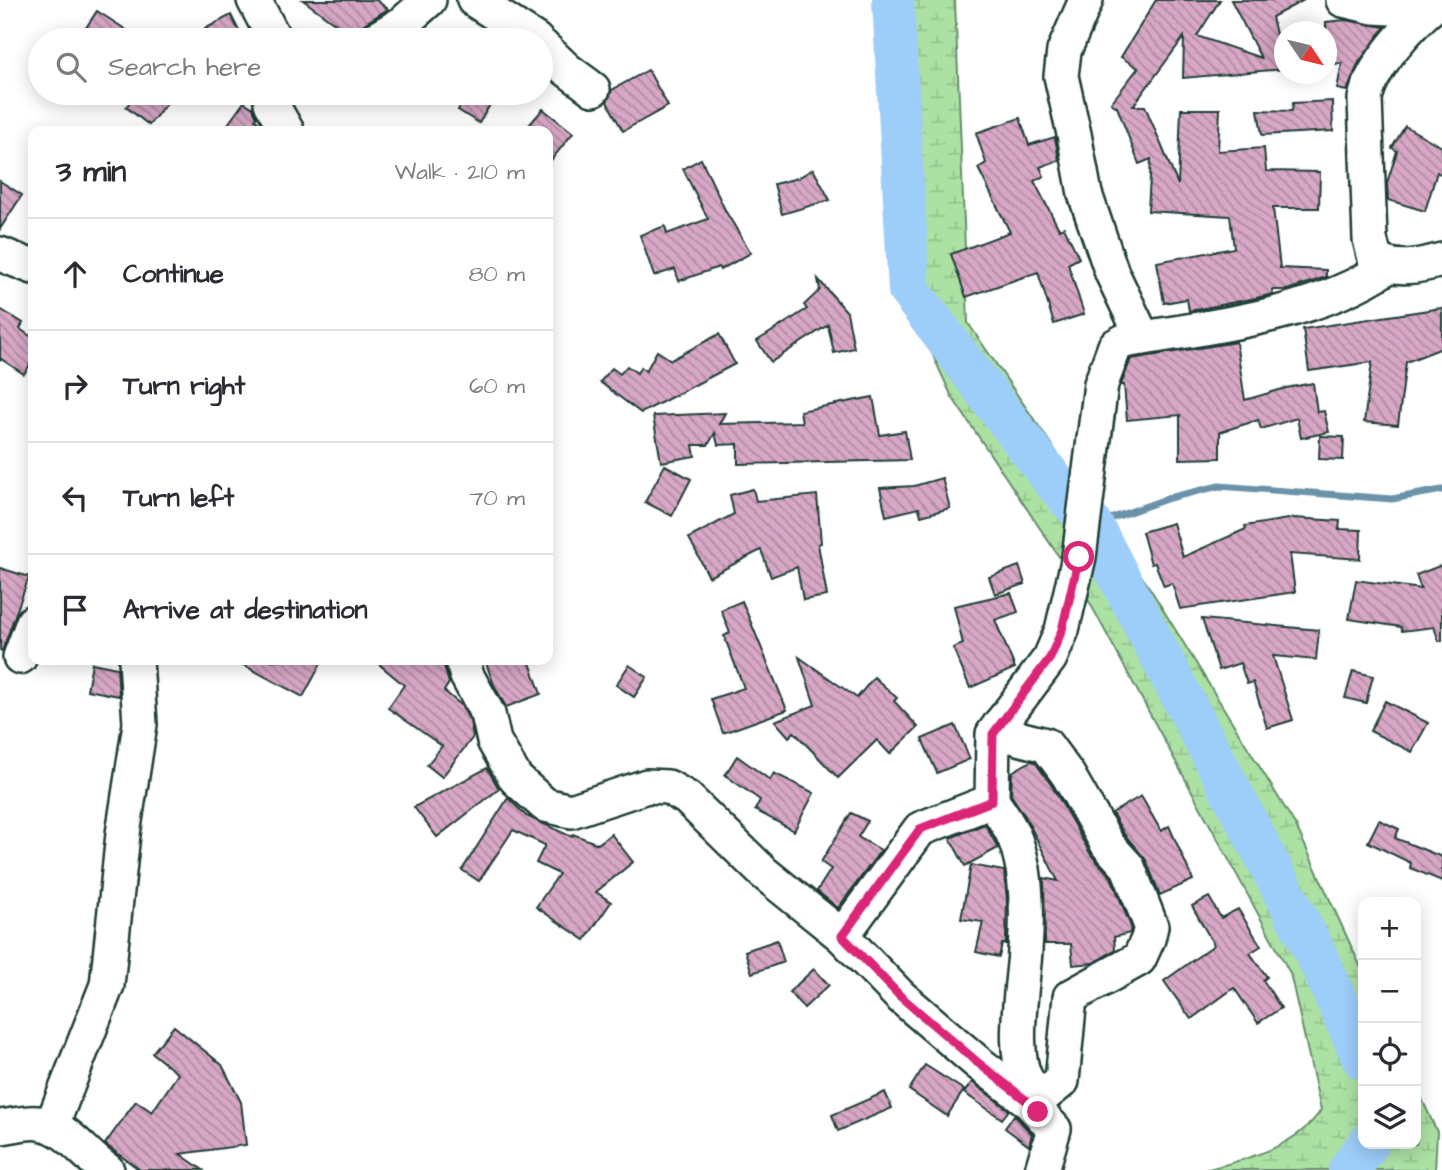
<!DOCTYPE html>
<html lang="en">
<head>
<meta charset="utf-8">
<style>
  body { margin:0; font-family:"Architects Daughter",sans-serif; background:#f7f7f7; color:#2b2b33 }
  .controls { position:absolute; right:21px; bottom:21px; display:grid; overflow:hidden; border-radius:14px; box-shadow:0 4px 18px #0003 }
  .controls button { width:63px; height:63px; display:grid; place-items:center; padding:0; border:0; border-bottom:2px solid #e1e1e2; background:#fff; color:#2b2b33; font:35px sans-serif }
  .compass { position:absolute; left:1274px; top:21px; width:63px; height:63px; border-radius:50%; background:#fff; box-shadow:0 4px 18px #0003; rotate:125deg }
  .stop { position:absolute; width:21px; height:21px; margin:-16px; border:5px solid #db2777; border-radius:50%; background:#fff }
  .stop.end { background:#db2777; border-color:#fff; box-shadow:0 2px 7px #0008 }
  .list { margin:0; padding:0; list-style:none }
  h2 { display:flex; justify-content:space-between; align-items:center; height:91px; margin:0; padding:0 28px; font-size:30px }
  h2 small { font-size:23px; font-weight:400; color:#7c7c81 }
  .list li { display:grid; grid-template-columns:46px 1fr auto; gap:21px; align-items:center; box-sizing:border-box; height:112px; padding:0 28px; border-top:2px solid #e1e1e2 }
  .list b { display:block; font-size:26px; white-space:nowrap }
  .list em { font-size:23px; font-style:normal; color:#7c7c81 }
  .icon { flex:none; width:38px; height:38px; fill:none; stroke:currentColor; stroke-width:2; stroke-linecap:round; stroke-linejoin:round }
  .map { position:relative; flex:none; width:1442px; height:1170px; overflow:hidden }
  .search { position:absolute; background:#fff; box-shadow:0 4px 18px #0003; left:28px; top:28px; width:525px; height:77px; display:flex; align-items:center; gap:18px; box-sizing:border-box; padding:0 24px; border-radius:38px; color:#7c7c81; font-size:26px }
  .panel { position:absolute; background:#fff; box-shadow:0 4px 18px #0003; left:28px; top:126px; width:525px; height:539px; border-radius:14px }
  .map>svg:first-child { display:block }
  .wetland { fill:url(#wetland-marsh); stroke:#668f6c; stroke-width:2 }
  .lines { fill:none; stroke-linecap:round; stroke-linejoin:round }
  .stream { stroke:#6b93aa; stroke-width:7 }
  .river { stroke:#9dcdf9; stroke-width:42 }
  .building { fill:url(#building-back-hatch); stroke:#1f3d34; stroke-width:2 }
  .minor-casing { stroke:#1f3d34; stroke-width:38 }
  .minor { stroke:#fff; stroke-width:33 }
  .route { stroke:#db2777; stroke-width:9 }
</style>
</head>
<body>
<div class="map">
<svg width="1442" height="1170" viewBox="0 0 1442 1170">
  <defs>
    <pattern id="wetland-marsh" width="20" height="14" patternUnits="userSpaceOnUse" patternTransform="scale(1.75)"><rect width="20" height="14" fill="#ace1a4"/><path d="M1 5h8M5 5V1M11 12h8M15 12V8" fill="none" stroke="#94c28e"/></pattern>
    <pattern id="building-back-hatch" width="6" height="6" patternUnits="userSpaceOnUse" patternTransform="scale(1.75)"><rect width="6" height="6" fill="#d8a7c6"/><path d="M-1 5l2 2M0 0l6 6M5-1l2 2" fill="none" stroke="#af89a2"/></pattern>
  </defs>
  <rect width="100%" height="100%" fill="#fff"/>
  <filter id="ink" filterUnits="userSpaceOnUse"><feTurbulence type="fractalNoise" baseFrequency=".0143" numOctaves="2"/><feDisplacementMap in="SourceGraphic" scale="14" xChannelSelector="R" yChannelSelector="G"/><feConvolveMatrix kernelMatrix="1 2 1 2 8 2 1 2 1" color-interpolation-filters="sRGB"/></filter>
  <g filter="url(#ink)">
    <path class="wetland" d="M884,0H955L968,323L1151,590L1296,826L1363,972V1144H1416V1086L1437,1132L1435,1170H1205C1246,1159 1296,1148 1321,1110L1290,973L1090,603L952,397L889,260Z"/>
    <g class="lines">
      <path class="stream" d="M1093,525L1169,498L1219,486L1392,499L1442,490"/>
      <g class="river">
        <path d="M893,0L909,290L1052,479L1092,525L1315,952L1363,1059"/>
        <path d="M1349,1170L1368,1144"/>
      </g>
    </g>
    <g class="building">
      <path d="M303,0H376L388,9L364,24L358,30L355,38Z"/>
      <path d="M1156,0H1220L1197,36L1261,58L1231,0H1304L1272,17L1284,69L1183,78L1184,37L1133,106H1145L1178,185L1181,109H1220L1218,151L1264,148L1266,171L1320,172L1319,208H1273L1280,268L1326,270V277L1287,290H1272L1273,294L1256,298L1189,311L1187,299L1164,303L1157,262L1234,248L1230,216L1148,211L1151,159L1139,164L1117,107L1111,103L1138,68L1121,57Z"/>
      <path d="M97,11L142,40H78Z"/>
      <path d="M231,15L240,33L226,40H184Z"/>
      <path d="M1345,20L1385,27L1359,62L1347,91L1337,89L1342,63L1326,65V22Z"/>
      <path d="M648,70L668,106L623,131L607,102L612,90Z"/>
      <path d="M137,93H159L169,100L149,125L126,107Z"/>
      <path d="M469,93H497L479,123L458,110Z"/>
      <path d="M1332,101L1333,131L1262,135L1258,110L1292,111L1293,103Z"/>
      <path d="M244,102L253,108L257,117L255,119L265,131H223Z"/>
      <path d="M543,109L573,133L548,164V131H524Z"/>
      <path d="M1020,118L1029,145L1055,137L1059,160L1040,167L1044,176L1034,181L1059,229L1064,227L1079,258L1068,264L1084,314L1054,324L1038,272L966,297L951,254L1010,232L978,168L986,163L976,133Z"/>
      <path d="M1405,126L1442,147V175L1437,172L1425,211L1388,200L1387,183L1397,151L1392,148Z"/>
      <path d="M701,159L726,212L751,253L720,270L719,267L679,281L675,269L654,276L640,235L665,226L667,234L708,219L683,169Z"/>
      <path d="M813,169L830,200L782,214L774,184L798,178Z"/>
      <path d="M0,181L22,195L0,229Z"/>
      <path d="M818,279L847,312L854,348L834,353L828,325L771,362L757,341L807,309L804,305L820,290Z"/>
      <path d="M1442,308V348L1406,362L1398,425L1364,422L1372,362L1309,371L1303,329Z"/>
      <path d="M0,309L23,323L20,329L33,338V360L24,374L1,359L0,361Z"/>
      <path d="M719,334L735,364L641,413L600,382L612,368L620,374L627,366L637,373L641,367L646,371L657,351L671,360Z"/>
      <path d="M1236,342L1245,400L1286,388L1313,383L1317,412L1324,411L1329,432L1301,438L1297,418L1261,429L1258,420L1220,432V458L1180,459V415L1127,420L1124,385H1121L1131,359Z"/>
      <path d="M873,397L880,435L905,431L910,460L738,464V444L718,445L715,433L708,445H693L695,456L661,462L653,416L725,413L719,424L802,422L800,411Z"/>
      <path d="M1320,436L1344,437L1343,460L1319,459Z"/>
      <path d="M665,465L691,479L672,516L645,502Z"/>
      <path d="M942,478L950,508L921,516L919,508L886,516L880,488L914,486Z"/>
      <path d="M753,489L756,501L817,495L821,543L818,544L827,596L803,600L797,567L771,577L761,550L709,577L689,538L734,514L730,495Z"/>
      <path d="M1294,518L1340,521L1339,529L1361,530L1360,559L1290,554L1295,592L1180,609L1172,583L1164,586L1155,563L1151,564L1142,532L1173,523L1183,557L1246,529L1245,526Z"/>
      <path d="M1442,565V641H1439L1434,627L1402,631L1401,627L1349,619L1356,580L1421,589L1416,575Z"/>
      <path d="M1019,566L1025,584L995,594L989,577Z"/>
      <path d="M0,568L29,577L2,651L0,650Z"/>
      <path d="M1011,593L1018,612L995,620L1015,668L970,688L953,648L963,644L954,606Z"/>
      <path d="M742,601L787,710L723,733L711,699L744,688L724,636L730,633L721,610Z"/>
      <path d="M1202,619L1319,630L1316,660L1273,656L1293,720L1267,728L1253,682L1247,684L1240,663L1219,670Z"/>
      <path d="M799,657L857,698L874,677L897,698L894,701L918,727L890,754L877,740L838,778L794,732L789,737L775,721L815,705Z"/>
      <path d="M234,660H323L303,697Z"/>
      <path d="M374,660H440L443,663L449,683L444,691L461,705L470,721L473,737L442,777L427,765L442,746L388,708L404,685Z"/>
      <path d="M485,660H529L541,694L506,707L494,685Z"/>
      <path d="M92,663L117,668L119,696L87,690Z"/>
      <path d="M629,665L647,677L634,697L616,685Z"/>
      <path d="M1353,671L1373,676L1366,703L1345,698Z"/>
      <path d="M1385,701L1428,723L1412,752L1370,731Z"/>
      <path d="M955,725L970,759L937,773L922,739Z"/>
      <path d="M737,756L770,780L774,773L814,793L794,831L755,810L760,800L725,775Z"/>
      <path d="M1031,761L1035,762L1052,786L1091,855L1111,877L1131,927L1130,933L1114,937L1115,950L1093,963L1073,965L1071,944H1045L1044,878L1058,881L1025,816L1011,795L1012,772Z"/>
      <path d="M487,768L499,789L437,837L414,807Z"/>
      <path d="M1141,796L1161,831L1169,826L1193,880L1160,895L1146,860L1124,834L1112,813Z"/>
      <path d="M508,798L526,816L572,837L573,834L598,844L611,834L633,862L596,892L611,902L585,940L536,907L559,874L536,863L545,845L513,830L479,881L462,870Z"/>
      <path d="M851,813L868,821L858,837L881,850L838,908L817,891L831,869L821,862Z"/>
      <path d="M1379,820L1399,829L1395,838L1442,857V881L1410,868L1411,863L1368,842Z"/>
      <path d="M985,824L998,848L965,866L950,838Z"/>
      <path d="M971,865L1004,871L1007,900L1006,939V944H1002L999,957L976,952L983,922L961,919Z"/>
      <path d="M1209,897L1221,918L1238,909L1261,946L1250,953L1267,977L1263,980L1281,1008L1258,1023L1234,988L1191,1019L1164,981L1214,945L1192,906Z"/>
      <path d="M777,940L784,962L752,973L745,951Z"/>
      <path d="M814,969L829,985L804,1008L789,992Z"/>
      <path d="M174,1026L222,1065L241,1102L246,1145L180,1154L203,1170H140L105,1144L136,1101L152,1112L178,1074L152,1053Z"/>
      <path d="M925,1065L964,1090L947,1116L909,1090Z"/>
      <path d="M972,1082L1009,1110L1002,1119L964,1093Z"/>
      <path d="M885,1092L892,1108L838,1131L832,1115Z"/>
      <path d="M1014,1115L1032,1134L1029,1146L1005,1128Z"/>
    </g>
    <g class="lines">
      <g class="minor-casing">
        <g id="minor">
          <path d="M254,0L275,40"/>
          <path d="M474,0L536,40"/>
          <path d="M1086,0L1064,51L1061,76L1074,134L1085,194L1112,273L1143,338"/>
          <path d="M1343,0L1373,7L1428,10"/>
          <path d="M1439,0C1412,23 1372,64 1365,99L1370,239L1375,259C1396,272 1420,266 1442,260"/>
          <path d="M374,40L403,23L429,0"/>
          <path d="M541,45L566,69L593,89"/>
          <path d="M271,93V103L287,131"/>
          <path d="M0,254L33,267"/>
          <path d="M20,657L33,622"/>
          <path d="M462,660L467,676L488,714L494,741L516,779L545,805L571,811L647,786L668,787L687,798L764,873L842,936L920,829L992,801L993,734L1050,658L1062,630L1079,557L1101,384L1115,346L1124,341C1209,327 1315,316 1387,267"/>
          <path d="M992,801C1010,826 1017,837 1023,869C1027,894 1027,924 1025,950C1024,982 1007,1062 1032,1087C1035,1090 1043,1092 1046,1094L1062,1081L1070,997L1139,959L1148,939L1151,926L1128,867L1108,845L1068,775L1046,745L1018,738L1000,724"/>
          <path d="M842,936L900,996L977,1062L1027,1100L1054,1129L1042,1170"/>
          <path d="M52,1125L107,985L123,834L140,724L136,660"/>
          <path d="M0,1127C12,1126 27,1121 39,1123C67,1126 85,1156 107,1170"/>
        </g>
      </g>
      <use href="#minor" class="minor"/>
    </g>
  </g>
  <g class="lines" filter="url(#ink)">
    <path class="route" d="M1038,1112L1027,1101L977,1062L900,996L842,936L920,829L992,801L993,734L1050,658L1062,630L1079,557"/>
  </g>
</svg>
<div class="controls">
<button>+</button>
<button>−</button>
<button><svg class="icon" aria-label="locate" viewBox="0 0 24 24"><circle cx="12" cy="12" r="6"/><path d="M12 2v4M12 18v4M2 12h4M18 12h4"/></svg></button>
<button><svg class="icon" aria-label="layers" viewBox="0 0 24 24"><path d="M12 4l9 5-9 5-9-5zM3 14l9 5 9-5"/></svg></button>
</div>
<svg class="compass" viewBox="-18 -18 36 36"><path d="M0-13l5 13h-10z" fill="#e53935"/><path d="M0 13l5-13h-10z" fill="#7c7c81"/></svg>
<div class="stop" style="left:1079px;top:557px"></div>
<div class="stop end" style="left:1038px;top:1112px"></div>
<div class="search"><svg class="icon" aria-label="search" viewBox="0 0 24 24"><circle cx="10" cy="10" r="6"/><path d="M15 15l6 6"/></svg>Search here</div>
<section class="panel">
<h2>3 min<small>Walk · 210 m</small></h2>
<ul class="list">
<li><svg class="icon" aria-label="ahead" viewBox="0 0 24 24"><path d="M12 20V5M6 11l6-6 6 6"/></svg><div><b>Continue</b></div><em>80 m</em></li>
<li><svg class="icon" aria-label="right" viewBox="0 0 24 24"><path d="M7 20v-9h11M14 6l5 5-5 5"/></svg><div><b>Turn right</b></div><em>60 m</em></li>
<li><svg class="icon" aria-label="left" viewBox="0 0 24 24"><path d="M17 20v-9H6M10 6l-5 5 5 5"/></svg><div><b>Turn left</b></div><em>70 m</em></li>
<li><svg class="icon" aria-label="arrive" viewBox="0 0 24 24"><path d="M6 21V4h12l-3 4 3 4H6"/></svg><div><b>Arrive at destination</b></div></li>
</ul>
</section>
</div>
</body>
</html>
